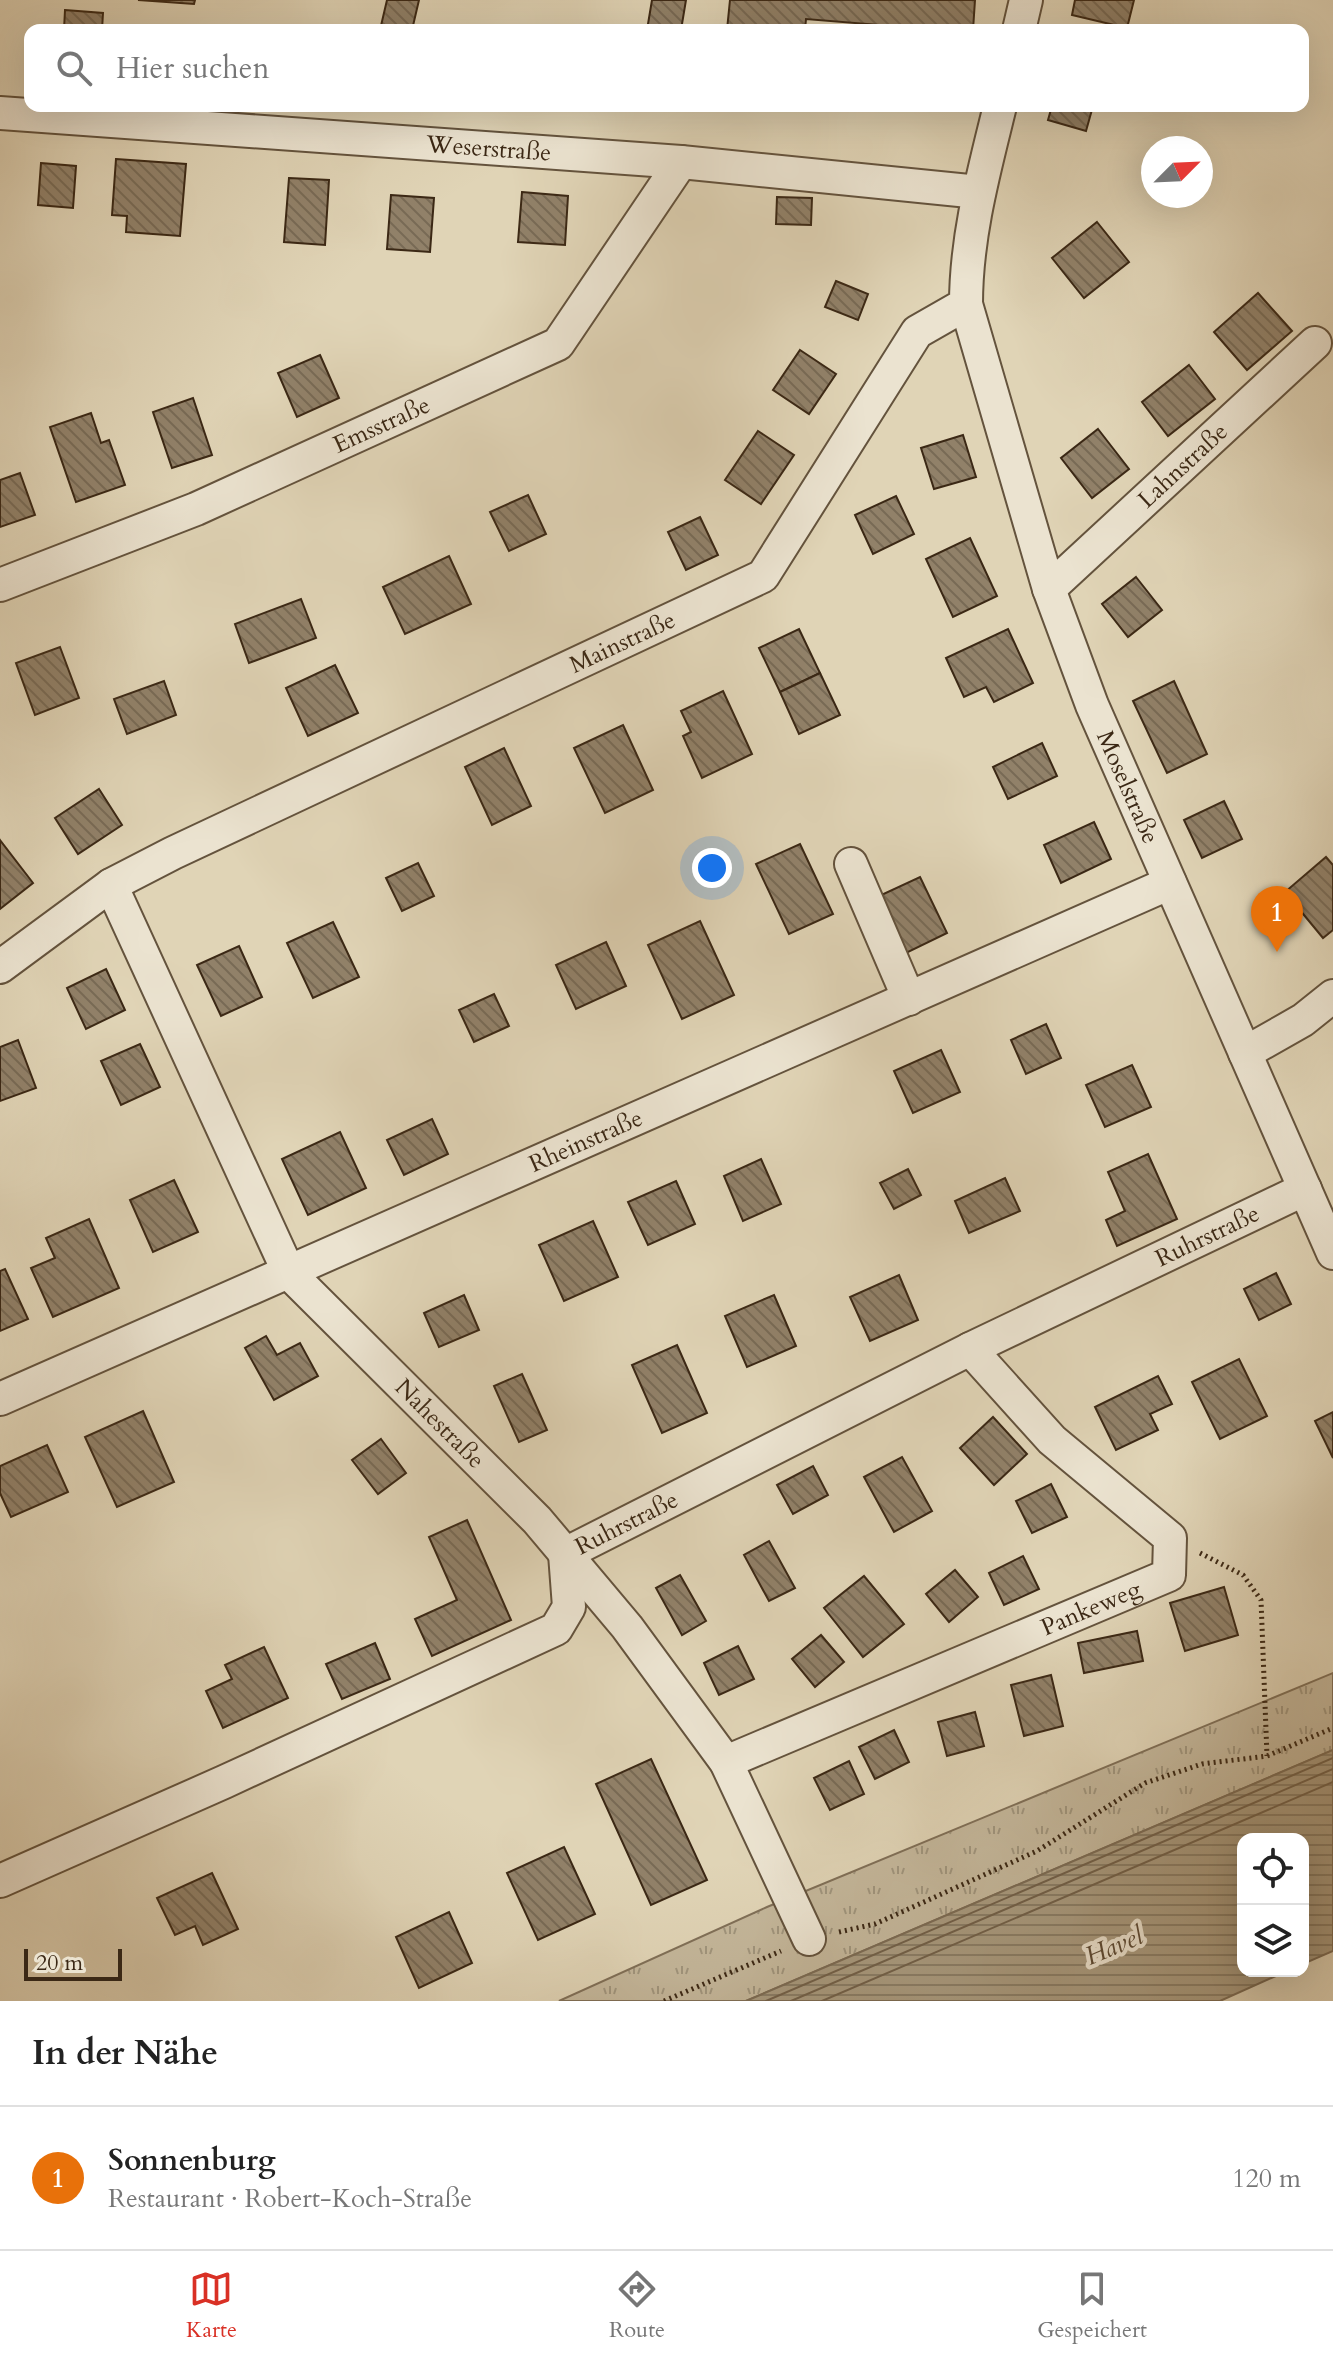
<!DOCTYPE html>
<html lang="de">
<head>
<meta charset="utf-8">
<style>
  body { margin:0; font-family:Cardo,serif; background:#f2f2f2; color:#222 }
  .controls { position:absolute; right:24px; bottom:24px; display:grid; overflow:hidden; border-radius:16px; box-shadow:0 8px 32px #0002 }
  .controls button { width:72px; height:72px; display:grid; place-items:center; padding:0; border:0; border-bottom:2px solid #e0e0e0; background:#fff; color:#222; font:40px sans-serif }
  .compass { position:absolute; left:1141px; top:136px; width:72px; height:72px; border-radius:50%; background:#fff; box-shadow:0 8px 32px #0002; rotate:66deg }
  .scale { position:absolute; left:24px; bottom:20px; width:98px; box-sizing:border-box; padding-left:8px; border:4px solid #3b2815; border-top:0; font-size:22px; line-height:28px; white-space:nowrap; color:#3b2815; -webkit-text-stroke:6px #ebe3d0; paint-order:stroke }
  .you { position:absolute; left:712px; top:868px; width:28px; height:28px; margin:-20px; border:6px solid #fff; border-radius:50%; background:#1a73e8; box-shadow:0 0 0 12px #1a73e833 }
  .badge { display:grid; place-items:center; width:52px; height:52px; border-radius:50%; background:#d93025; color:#fff; font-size:26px; font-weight:700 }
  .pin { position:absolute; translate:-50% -66px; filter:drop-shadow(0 2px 4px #0008) }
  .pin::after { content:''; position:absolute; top:42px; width:28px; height:24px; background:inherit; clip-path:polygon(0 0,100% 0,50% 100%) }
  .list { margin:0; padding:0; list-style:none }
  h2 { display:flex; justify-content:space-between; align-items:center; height:104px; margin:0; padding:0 32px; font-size:34px }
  h2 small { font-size:26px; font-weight:400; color:#767676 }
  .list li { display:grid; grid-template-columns:52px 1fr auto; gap:24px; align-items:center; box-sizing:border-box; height:144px; padding:0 32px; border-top:2px solid #e0e0e0 }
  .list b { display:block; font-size:30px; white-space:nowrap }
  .list p { margin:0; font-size:26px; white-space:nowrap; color:#767676 }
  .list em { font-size:26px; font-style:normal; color:#767676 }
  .icon { flex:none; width:44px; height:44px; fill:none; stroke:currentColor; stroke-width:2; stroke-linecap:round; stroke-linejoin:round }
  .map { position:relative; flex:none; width:1333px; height:2001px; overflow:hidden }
  .search { position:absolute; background:#fff; box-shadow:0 8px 32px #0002; left:24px; right:24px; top:24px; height:88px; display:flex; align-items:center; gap:20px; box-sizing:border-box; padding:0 28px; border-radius:16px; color:#767676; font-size:30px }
  .sheet { height:248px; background:#fff }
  nav { display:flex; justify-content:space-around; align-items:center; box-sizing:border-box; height:112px; border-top:2px solid #e0e0e0; background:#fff; font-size:22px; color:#767676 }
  nav a { display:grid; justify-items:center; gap:4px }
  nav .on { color:#d93025 }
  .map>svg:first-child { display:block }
  .grass { fill:url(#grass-tufts); stroke:#807058; stroke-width:2 }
  .water { fill:url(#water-rules); stroke:#7c6c55; stroke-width:2 }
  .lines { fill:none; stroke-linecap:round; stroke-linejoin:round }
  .shore { stroke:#72614a; stroke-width:2 }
  .building { fill:url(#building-back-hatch); stroke:#3b2815; stroke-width:2 }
  .minor-casing { stroke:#64533d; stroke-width:36 }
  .path { stroke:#3b2815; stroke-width:5; stroke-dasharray:2 4; stroke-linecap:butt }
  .minor { stroke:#ebe3d0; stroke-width:32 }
  .labels { text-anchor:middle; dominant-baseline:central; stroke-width:8; stroke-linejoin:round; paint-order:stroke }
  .street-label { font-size:24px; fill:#3b2815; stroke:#ebe3d0 }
  .water-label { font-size:26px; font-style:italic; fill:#5c4a35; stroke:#ebe3d0 }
</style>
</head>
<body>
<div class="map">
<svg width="1333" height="2001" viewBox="0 0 1333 2001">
  <defs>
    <pattern id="grass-tufts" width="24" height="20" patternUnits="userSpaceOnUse" patternTransform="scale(2)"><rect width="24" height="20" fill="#c4b79b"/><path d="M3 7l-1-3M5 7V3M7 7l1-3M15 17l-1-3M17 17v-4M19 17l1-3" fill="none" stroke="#a0957d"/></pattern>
    <pattern id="water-rules" width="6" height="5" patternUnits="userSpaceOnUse" patternTransform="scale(2)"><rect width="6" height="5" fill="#a89a7f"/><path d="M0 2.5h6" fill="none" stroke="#8a7e67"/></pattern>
    <pattern id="building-back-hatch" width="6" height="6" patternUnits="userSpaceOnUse" patternTransform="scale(2)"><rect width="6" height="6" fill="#918169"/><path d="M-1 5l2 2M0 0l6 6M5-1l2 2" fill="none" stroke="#786a55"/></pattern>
  </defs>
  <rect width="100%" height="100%" fill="#e0d4b6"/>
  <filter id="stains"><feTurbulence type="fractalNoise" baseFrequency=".0025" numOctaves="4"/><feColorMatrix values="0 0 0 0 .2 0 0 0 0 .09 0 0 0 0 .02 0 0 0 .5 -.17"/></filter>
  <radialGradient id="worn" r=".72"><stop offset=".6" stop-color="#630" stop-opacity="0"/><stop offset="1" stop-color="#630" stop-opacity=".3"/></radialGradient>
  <path class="grass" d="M1333,1673V1750L746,2001H559L767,1907Z"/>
  <path class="water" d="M1333,1750V1951L1303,1964V1839H1243V1971H1287L1220,2001H746Z"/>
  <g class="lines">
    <g class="shore">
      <path d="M766,2001L1333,1758"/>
      <path d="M791,2001L1333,1769"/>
      <path d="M822,2001L1333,1782"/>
    </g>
  </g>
  <g class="building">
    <path d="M138,0H195L194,4Z"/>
    <path d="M387,0H419L412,30H380Z"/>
    <path d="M652,0H686L681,30H647Z"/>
    <path d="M730,0H975L973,30H941L806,19L805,30H727Z"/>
    <path d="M1075,0H1134L1127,28L1072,15Z"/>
    <path d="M65,10L103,13L102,30H64Z"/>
    <path d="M1052,106H1093L1086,131L1048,120Z"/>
    <path d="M116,159L186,164L180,236L126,232L127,216L112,215Z"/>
    <path d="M41,163L76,166L73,208L38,205Z"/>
    <path d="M289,178L329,180L325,245L284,242Z"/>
    <path d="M522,192L568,196L565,245L518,242Z"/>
    <path d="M391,195L434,198L430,252L387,249Z"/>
    <path d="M777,197L812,198L811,225L776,224Z"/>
    <path d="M1097,222L1129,262L1084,298L1052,258Z"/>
    <path d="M836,281L868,294L858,320L825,307Z"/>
    <path d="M1258,293L1292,331L1247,370L1214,332Z"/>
    <path d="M800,350L836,374L809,414L773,390Z"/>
    <path d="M320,355L339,398L297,417L278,373Z"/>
    <path d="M1189,365L1215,399L1168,436L1142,402Z"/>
    <path d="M193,398L212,455L172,468L153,412Z"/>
    <path d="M91,413L101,443L109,440L125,485L76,502L50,427Z"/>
    <path d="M1098,429L1129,469L1092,498L1061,458Z"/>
    <path d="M758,431L794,455L761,504L725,480Z"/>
    <path d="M963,435L976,477L934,489L921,448Z"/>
    <path d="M20,473L35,515L0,527V480Z"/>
    <path d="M528,495L546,534L509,551L490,512Z"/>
    <path d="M896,496L914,534L873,554L855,515Z"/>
    <path d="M700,517L718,555L686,570L668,532Z"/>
    <path d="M970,538L997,596L953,617L926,559Z"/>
    <path d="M449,556L471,604L405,634L383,587Z"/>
    <path d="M1136,577L1162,610L1128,637L1102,604Z"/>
    <path d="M301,599L316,638L249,663L235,624Z"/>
    <path d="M799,629L820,673L780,692L759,648Z"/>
    <path d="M1008,629L1033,683L994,702L986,687L964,697L946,658Z"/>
    <path d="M60,647L79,698L35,715L16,663Z"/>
    <path d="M335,665L358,713L308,736L286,688Z"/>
    <path d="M820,673L840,715L799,734L780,692Z"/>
    <path d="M164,681L176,715L127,734L114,699Z"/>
    <path d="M1174,681L1207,754L1167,773L1133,701Z"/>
    <path d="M723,691L752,754L702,778L683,736L691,732L681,711Z"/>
    <path d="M623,725L653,790L605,813L574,748Z"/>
    <path d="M1042,743L1057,776L1008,799L993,767Z"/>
    <path d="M504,748L531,806L492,825L465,767Z"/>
    <path d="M99,789L122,825L78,854L55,818Z"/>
    <path d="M1224,801L1242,839L1202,858L1184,820Z"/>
    <path d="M1094,822L1111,859L1061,883L1044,845Z"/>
    <path d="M0,840L33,883L0,909Z"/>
    <path d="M800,844L833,914L789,934L756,864Z"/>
    <path d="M1326,857L1333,865V930L1323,938L1285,892Z"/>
    <path d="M418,863L434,896L402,911L386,878Z"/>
    <path d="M920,877L947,933L904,954L877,897Z"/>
    <path d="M700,921L734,995L682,1019L648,945Z"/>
    <path d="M333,922L359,977L313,998L287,943Z"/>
    <path d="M606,942L626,986L576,1009L556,965Z"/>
    <path d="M239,946L262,997L221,1016L197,965Z"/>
    <path d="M106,969L125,1010L86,1029L67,988Z"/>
    <path d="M494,994L509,1026L474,1042L459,1010Z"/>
    <path d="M1046,1024L1061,1058L1026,1074L1011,1040Z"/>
    <path d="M18,1040L36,1088L0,1101V1047Z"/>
    <path d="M140,1044L160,1087L121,1105L101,1061Z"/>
    <path d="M941,1050L960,1092L913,1113L894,1071Z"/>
    <path d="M1132,1065L1151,1107L1105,1127L1086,1085Z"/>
    <path d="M432,1119L448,1154L404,1175L387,1140Z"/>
    <path d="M340,1132L366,1188L308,1215L282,1159Z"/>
    <path d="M1148,1154L1177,1219L1117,1246L1106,1220L1125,1211L1108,1172Z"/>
    <path d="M761,1159L781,1204L743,1221L724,1176Z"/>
    <path d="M908,1169L921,1195L894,1209L880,1183Z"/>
    <path d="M1005,1178L1020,1211L969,1233L955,1201Z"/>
    <path d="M174,1180L198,1232L153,1252L130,1200Z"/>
    <path d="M676,1181L695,1224L648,1245L628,1202Z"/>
    <path d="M89,1219L119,1288L53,1317L31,1268L55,1258L46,1238Z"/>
    <path d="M593,1221L618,1277L564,1301L539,1245Z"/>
    <path d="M5,1269L28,1319L0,1331V1271Z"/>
    <path d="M1276,1273L1291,1304L1259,1320L1244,1289Z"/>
    <path d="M899,1275L918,1320L870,1341L850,1297Z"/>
    <path d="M464,1295L479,1330L439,1347L424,1313Z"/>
    <path d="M774,1295L796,1346L747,1367L725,1316Z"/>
    <path d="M266,1336L277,1355L300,1343L318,1376L274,1400L245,1348Z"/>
    <path d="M677,1345L707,1413L662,1433L632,1365Z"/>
    <path d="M1239,1359L1267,1416L1220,1439L1192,1382Z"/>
    <path d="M522,1374L547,1430L519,1442L494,1386Z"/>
    <path d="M1158,1376L1172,1404L1150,1414L1158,1430L1116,1450L1095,1407Z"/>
    <path d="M143,1411L174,1482L117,1507L85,1437Z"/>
    <path d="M1333,1412V1458L1315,1421Z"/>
    <path d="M993,1417L1027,1454L994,1485L960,1448Z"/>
    <path d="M381,1439L406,1473L378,1494L352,1460Z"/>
    <path d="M47,1445L68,1492L11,1517L0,1493V1466Z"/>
    <path d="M902,1457L932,1511L894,1532L864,1477Z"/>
    <path d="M813,1466L828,1495L793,1514L777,1485Z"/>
    <path d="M1051,1484L1067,1517L1032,1533L1016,1501Z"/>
    <path d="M467,1520L511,1620L432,1656L415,1619L457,1600L429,1537Z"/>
    <path d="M769,1541L795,1588L769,1601L744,1555Z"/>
    <path d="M1023,1556L1039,1589L1004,1605L989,1573Z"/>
    <path d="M955,1570L978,1597L949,1622L926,1594Z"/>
    <path d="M680,1575L706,1621L682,1635L656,1588Z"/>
    <path d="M864,1576L904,1624L863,1657L824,1608Z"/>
    <path d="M1224,1587L1238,1635L1185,1651L1170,1603Z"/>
    <path d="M1137,1631L1143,1661L1084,1673L1078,1643Z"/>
    <path d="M821,1635L844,1662L815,1687L792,1659Z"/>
    <path d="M375,1643L390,1679L342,1699L326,1664Z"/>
    <path d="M738,1646L754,1679L719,1695L704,1663Z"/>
    <path d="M264,1647L288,1698L223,1728L206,1691L232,1679L225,1665Z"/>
    <path d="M1051,1675L1063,1726L1024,1736L1011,1685Z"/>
    <path d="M975,1712L984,1746L947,1756L938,1722Z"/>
    <path d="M894,1730L909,1762L875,1779L859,1747Z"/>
    <path d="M651,1759L707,1880L651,1905L596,1784Z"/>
    <path d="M849,1761L864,1794L830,1810L814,1778Z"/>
    <path d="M564,1847L595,1914L538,1940L507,1873Z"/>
    <path d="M212,1873L238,1929L203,1945L195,1926L175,1935L157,1898Z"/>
    <path d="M449,1912L472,1963L419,1988L396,1937Z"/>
  </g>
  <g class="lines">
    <g class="minor-casing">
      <g id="minor">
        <path d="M1019,30L1026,0"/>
        <path id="s1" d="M0,113L681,162L979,192"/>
        <path id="s2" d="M966,304L1049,589L1092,705L1333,1253"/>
        <path id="s3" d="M0,585L196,509L558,344L681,162"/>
        <path id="s4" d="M1049,589L1315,343"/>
        <path d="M851,864L909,999"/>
        <path id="s5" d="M111,885L289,1273L537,1520L627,1627L726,1762L809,1939"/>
        <path id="s6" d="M0,967L111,885L173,853L763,576L917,332L966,304C966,236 984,171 1000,106"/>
        <path d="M1245,1053L1303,1020L1333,996"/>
        <path id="s7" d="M0,1399L1170,883"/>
        <path id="s8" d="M726,1762L1169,1575L1170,1538L1052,1440L970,1349"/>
        <path id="s9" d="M0,1881L224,1782L556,1629L569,1607L565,1554L970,1349L1305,1189"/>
      </g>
    </g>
    <g class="path">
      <path d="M1200,1553L1243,1575L1261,1600L1267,1756"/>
      <path d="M839,1932L875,1924L1037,1851L1145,1783L1202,1764L1267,1756L1333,1728"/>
      <path d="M664,2001L781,1951"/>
    </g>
    <use href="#minor" class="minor"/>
  </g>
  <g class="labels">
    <g class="street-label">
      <text stroke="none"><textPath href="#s1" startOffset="490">Weserstraße</textPath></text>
      <text stroke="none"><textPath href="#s3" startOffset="414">Emsstraße</textPath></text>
      <text stroke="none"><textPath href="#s4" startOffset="182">Lahnstraße</textPath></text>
      <text stroke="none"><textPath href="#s6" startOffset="704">Mainstraße</textPath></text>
      <text stroke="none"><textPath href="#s2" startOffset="510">Moselstraße</textPath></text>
      <text stroke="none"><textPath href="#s7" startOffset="640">Rheinstraße</textPath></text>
      <text stroke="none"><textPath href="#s9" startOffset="1406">Ruhrstraße</textPath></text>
      <text stroke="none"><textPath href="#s5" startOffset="640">Nahestraße</textPath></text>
      <text stroke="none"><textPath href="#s9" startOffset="758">Ruhrstraße</textPath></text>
      <text stroke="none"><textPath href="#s8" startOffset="396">Pankeweg</textPath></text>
    </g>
    <g class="water-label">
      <text transform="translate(1114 1946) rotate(-23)">Havel</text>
    </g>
  </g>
  <rect width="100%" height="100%" filter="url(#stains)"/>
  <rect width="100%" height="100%" fill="url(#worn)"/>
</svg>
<div class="controls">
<button><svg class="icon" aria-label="locate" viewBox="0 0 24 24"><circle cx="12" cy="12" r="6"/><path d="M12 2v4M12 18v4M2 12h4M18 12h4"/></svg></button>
<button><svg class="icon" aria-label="layers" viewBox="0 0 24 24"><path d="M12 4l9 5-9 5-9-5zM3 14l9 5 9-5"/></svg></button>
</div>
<svg class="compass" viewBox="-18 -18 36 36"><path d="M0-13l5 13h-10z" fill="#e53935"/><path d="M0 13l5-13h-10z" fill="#767676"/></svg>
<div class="scale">20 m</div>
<div class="you"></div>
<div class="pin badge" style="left:1277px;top:952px;background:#e8710a">1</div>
<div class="search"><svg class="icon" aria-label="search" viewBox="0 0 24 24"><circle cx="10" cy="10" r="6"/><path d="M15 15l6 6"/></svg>Hier suchen</div>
</div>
<section class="sheet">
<h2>In der Nähe<small></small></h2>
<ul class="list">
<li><span class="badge" style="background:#e8710a">1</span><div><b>Sonnenburg</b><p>Restaurant · Robert-Koch-Straße</p></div><em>120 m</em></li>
</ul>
</section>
<nav>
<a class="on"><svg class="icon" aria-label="map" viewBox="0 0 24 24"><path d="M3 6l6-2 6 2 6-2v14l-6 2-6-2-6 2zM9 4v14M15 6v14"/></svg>Karte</a>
<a><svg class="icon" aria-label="directions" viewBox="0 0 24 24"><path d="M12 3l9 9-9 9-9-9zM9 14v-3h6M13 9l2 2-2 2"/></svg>Route</a>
<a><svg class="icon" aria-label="saved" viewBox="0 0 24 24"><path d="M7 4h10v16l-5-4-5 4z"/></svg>Gespeichert</a>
</nav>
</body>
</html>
